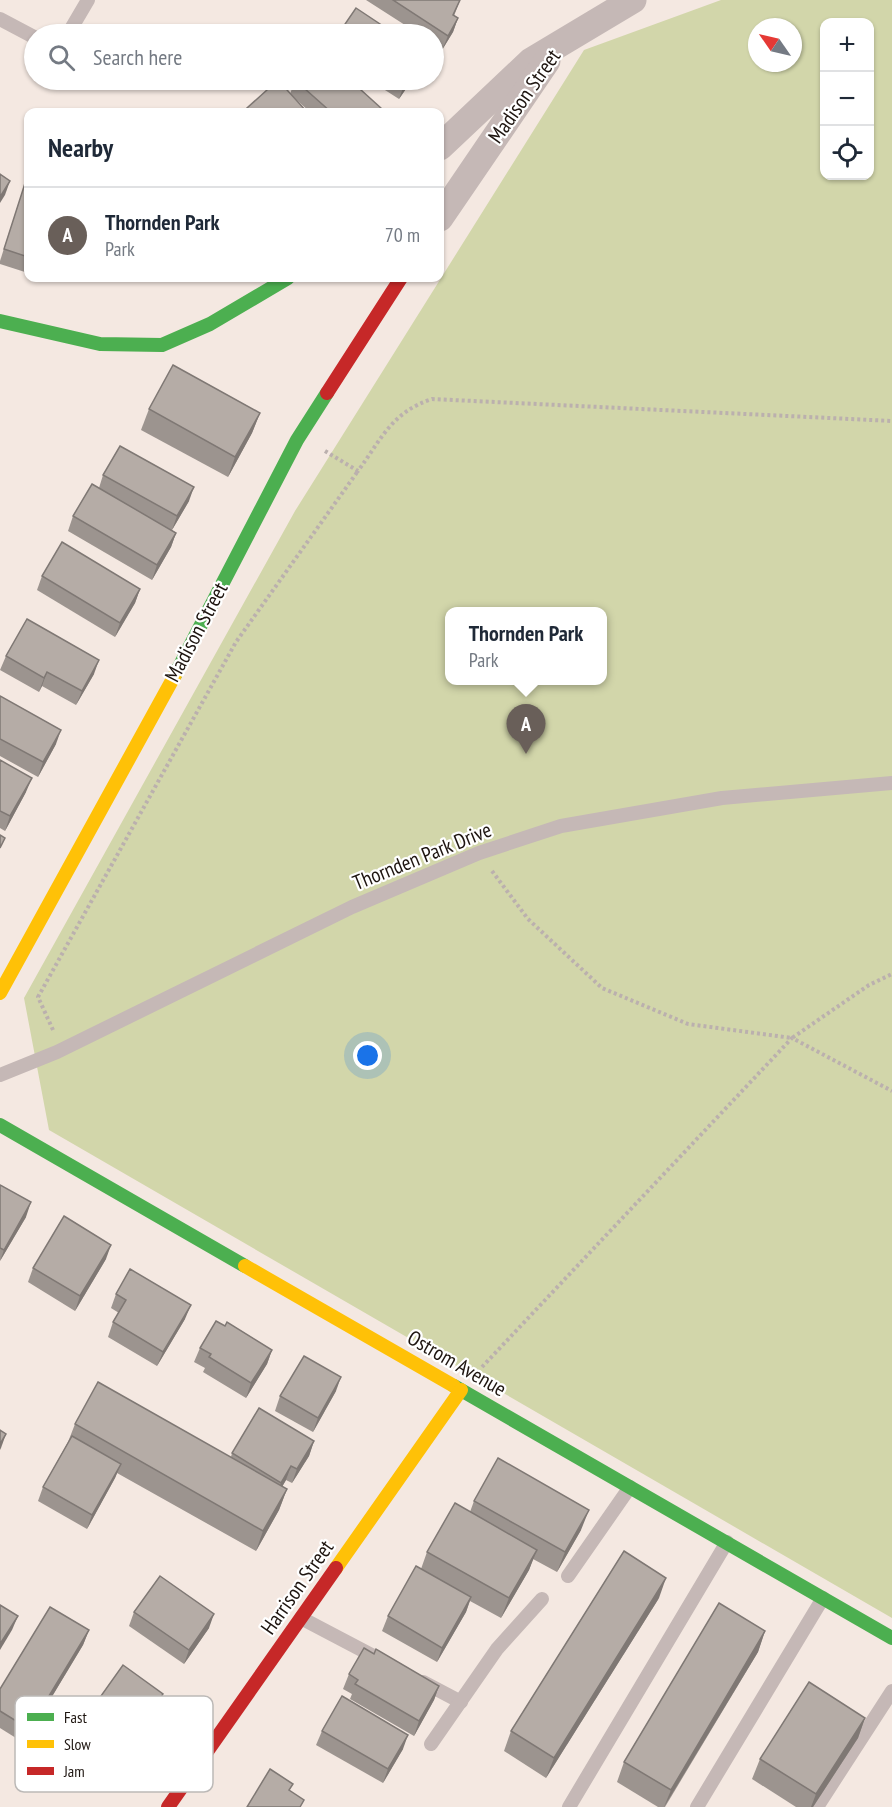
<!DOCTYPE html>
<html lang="en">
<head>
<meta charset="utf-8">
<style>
  body { margin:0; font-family:"PT Sans Narrow",sans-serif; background:#f6f6f7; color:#1f2937 }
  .controls { position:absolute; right:18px; top:18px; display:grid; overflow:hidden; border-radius:12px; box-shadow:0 2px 4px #0004 }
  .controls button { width:54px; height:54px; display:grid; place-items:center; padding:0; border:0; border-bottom:2px solid #e0e1e3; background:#fff; color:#1f2937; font:30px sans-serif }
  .compass { position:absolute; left:748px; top:18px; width:54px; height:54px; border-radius:50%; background:#fff; box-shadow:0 2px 4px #0004; rotate:304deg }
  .you { position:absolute; left:368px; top:1056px; width:21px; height:21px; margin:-15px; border:4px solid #fff; border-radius:50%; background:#1a73e8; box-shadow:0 0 0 9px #1a73e833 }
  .badge { display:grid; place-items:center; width:39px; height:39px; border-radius:50%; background:#695f59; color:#fff; font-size:20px; font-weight:700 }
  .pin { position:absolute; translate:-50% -50px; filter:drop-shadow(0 2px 3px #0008) }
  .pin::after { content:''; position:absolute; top:32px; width:21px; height:18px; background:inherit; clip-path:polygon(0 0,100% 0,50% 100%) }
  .popup { position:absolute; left:445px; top:607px; width:162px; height:78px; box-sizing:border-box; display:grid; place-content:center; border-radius:12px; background:#fff; filter:drop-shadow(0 2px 4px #0005); font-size:20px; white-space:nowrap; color:#747a83 }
  .popup b { font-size:22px; color:#1f2937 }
  .popup::after { content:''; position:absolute; left:50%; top:100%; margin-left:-12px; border:12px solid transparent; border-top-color:#fff }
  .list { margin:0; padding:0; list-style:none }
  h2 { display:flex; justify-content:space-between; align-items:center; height:78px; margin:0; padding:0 24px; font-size:26px }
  h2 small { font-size:20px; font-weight:400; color:#747a83 }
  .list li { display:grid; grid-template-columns:39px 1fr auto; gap:18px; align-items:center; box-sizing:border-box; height:96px; padding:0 24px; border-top:2px solid #e0e1e3 }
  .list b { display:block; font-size:22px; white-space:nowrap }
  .list p { margin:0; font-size:20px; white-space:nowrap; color:#747a83 }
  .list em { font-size:20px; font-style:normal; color:#747a83 }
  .icon { flex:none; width:33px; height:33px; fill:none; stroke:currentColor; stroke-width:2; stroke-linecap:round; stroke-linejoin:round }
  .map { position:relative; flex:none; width:892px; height:1807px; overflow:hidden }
  .search { position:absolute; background:#fff; box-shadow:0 2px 4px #0004; left:24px; top:24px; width:420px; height:66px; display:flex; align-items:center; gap:15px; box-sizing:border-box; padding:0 21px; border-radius:33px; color:#747a83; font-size:22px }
  .panel { position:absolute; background:#fff; box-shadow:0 2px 4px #0004; left:24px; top:108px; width:420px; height:174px; border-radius:12px }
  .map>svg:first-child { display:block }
  .green { fill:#d2d6aa; fill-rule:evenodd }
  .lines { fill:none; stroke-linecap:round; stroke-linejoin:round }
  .path { stroke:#bbb0ae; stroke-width:4; stroke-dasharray:3 3; stroke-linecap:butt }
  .lane { stroke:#c5b8b6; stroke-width:14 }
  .street { stroke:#c5b8b6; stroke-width:27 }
  .fast { stroke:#4caf50; stroke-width:14 }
  .slow { stroke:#ffc107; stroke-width:14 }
  .jam { stroke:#c62828; stroke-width:14 }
  .wall { fill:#9c948f }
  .shaded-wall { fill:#7f7874 }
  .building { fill:#b5aca6; stroke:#7f7874; stroke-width:1.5 }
  .labels { text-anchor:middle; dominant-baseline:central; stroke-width:4.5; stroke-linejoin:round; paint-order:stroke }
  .street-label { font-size:21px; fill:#1e1510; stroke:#fff }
  .key { fill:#fff; stroke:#bcb9b7; stroke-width:1.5 }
  .key-label { font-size:16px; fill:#1e1510 }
</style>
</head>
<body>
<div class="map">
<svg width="892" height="1807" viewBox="0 0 892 1807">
  <rect width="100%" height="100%" fill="#f4e8e1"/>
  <path class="green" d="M721,0H892V1618L49,1130L24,998L295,511L584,50ZM824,22H870V176H824ZM757,27H793V63H757ZM450,612H602V680H450Z"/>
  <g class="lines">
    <g class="path">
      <path d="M325,451L358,471C382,438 392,412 432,399L892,421"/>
      <path d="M492,871L528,919L602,988L688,1024L792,1038L869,985L892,974"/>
      <path d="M53,1030L38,997L236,642L358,471"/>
      <path d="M482,1367L792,1038L892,1091"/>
    </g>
    <g class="lane">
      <path d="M0,19L34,37"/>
      <path d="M68,34L88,0"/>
      <path d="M0,1075L57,1052L352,907L479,853L561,826L722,798L892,783"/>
      <path d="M568,1576L630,1487"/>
      <path d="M301,1618L379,1659"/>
      <path d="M423,1682L461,1702"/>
      <path d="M431,1744L497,1649L542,1599"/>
      <path d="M569,1807L727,1542"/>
      <path d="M697,1807L823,1598"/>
      <path d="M817,1807L892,1691"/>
    </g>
    <g class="street">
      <path d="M440,147L531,61L633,0"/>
      <path d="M440,218L547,61"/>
    </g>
    <g class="fast">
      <path d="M0,321L100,344L162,345L210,324L288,278"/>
      <path d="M175,675L297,440L327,393"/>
      <path d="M0,1125L245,1266"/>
      <path d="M454,1386L892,1638"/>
    </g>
    <g class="slow">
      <path d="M0,993L175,675"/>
      <path d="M245,1266L454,1386"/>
      <path d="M336,1568L461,1390"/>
    </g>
    <g class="jam">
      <path d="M327,393L401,278"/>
      <path d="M168,1807L336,1568"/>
    </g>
  </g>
  <g class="wall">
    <path d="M366,0H460L454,16L458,18L453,32L442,50L434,44V34H419Z"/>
    <path d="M343,27L395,34H340Z"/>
    <path d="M295,80L382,109L381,112H310L291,95L307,112H246L247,108L290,94Z"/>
    <path d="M357,81V80H412L399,99L374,83L370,89Z"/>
    <path d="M27,177H28V273L0,264V261Z"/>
    <path d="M149,409L260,413L252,433L228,477L141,430Z"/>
    <path d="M103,475L189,501L172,530L176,533L171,547L152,580L68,531L73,516L99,488Z"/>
    <path d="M42,576L140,589L135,603L115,637L37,590Z"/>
    <path d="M6,656L94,674L76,705L42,686L39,692L0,670Z"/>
    <path d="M0,696L56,744L38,777L0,756Z"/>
    <path d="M0,760L26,792L5,831L0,828Z"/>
    <path d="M0,1185L26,1217L0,1261Z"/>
    <path d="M106,1259L75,1311L28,1282L33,1268Z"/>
    <path d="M116,1294L185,1319L157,1366L108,1337L113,1322L119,1313L111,1308Z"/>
    <path d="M225,1326L272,1350L267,1364L246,1398L203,1372L205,1368L194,1362L200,1348Z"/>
    <path d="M336,1391L313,1432L275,1411L280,1396Z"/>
    <path d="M75,1424L231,1457L232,1453L314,1441L309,1456L292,1483L286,1480L282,1487L287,1489L279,1510L256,1551L117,1473L115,1478L87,1529L38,1501L43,1487L68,1442Z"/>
    <path d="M474,1501L581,1530L557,1572L533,1559L529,1570L501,1618L470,1601L466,1612L437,1662L382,1631L388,1616L421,1569L427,1552L470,1512Z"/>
    <path d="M659,1598L546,1778L504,1751L511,1731Z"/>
    <path d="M134,1612L209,1628L184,1664L129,1626Z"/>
    <path d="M89,1630L83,1645L24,1743L0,1728V1689Z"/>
    <path d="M765,1631L758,1652L665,1807H658L617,1782L624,1762Z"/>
    <path d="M374,1654L439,1686L434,1700L414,1736L350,1699L352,1694L343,1689L349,1674Z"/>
    <path d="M163,1694L158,1708L111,1774L71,1745L76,1731Z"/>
    <path d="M865,1718L858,1738L813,1807H796L752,1779L760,1759Z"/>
    <path d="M322,1731L403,1749L383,1783L316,1745Z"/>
  </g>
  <g class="shaded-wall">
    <path d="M458,18L453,32L442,50L448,36Z"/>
    <path d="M374,80H376L370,89Z"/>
    <path d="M408,80H412L399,99L404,85Z"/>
    <path d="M10,181L5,195L0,203V197Z"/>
    <path d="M260,413L252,433L228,477L235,457Z"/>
    <path d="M194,487L189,501L172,530L177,516Z"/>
    <path d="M176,533L171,547L152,580L157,565Z"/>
    <path d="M140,589L135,603L115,637L120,623Z"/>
    <path d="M99,660L94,674L76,705L82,691Z"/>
    <path d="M47,672L42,686L39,692L44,678Z"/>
    <path d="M61,730L56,744L38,777L43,762Z"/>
    <path d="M32,778L26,792L5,831L10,816Z"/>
    <path d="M31,1202L26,1217L0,1261L4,1250Z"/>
    <path d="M111,1245L106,1259L75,1311L80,1296Z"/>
    <path d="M191,1305L185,1319L157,1366L163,1352Z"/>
    <path d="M272,1350L267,1364L246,1398L251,1383Z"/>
    <path d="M341,1377L336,1391L313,1432L318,1418Z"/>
    <path d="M6,1434L1,1448L0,1450V1444Z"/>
    <path d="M314,1441L309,1456L292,1483L297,1469Z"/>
    <path d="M121,1464L115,1478L87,1529L92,1515Z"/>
    <path d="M291,1466L286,1480L276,1497L281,1483Z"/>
    <path d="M287,1489L279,1510L256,1551L263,1531Z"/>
    <path d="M589,1510L581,1530L557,1572L565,1552Z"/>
    <path d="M537,1550L529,1570L501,1618L509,1598Z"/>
    <path d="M666,1578L659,1598L546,1778L554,1758Z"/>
    <path d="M471,1597L466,1612L437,1662L442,1648Z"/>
    <path d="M214,1614L209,1628L184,1664L189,1650Z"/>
    <path d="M18,1616L12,1630L0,1650V1644Z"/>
    <path d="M89,1630L83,1645L24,1743L29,1729Z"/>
    <path d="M765,1631L758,1652L664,1807L671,1790Z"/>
    <path d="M439,1686L434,1700L414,1736L419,1721Z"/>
    <path d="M163,1694L158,1708L111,1774L116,1759Z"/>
    <path d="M865,1718L858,1738L813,1807H811L816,1794Z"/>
    <path d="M408,1735L403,1749L383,1783L388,1769Z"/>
  </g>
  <g class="building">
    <path d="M393,0H460L453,15L458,18L448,36Z"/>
    <path d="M356,8L395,34H353L343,27Z"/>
    <path d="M278,80L307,112H252L247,108Z"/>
    <path d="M295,80H350L382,109L379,112H331Z"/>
    <path d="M396,80H408L404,85Z"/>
    <path d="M0,174L10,181L0,197Z"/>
    <path d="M27,177H28V257L4,249Z"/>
    <path d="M173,365L260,413L235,457L149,409Z"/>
    <path d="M120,446L194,487L177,516L103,475Z"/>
    <path d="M92,484L176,533L157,565L73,516Z"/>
    <path d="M62,542L140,589L120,623L42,576Z"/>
    <path d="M27,619L99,660L82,691L47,672L44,678L6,656Z"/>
    <path d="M0,696L61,730L43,762L0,739Z"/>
    <path d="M0,760L32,778L10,816L0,811Z"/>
    <path d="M0,835L5,838L0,848Z"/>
    <path d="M0,1185L31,1202L4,1250L0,1248Z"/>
    <path d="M64,1216L111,1245L80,1296L33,1268Z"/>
    <path d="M130,1269L191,1305L163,1352L113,1322L126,1300L116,1294Z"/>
    <path d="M216,1321L225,1326L227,1322L272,1350L251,1383L209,1357L211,1354L200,1348Z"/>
    <path d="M304,1356L341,1377L318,1418L280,1396Z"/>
    <path d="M98,1382L287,1489L263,1531L75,1424Z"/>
    <path d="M259,1408L314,1441L297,1469L291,1466L281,1483L232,1453Z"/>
    <path d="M0,1430L6,1434L0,1444Z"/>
    <path d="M72,1436L121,1464L92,1515L43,1487Z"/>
    <path d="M498,1458L589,1510L565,1552L474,1501Z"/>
    <path d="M455,1503L537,1550L509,1598L427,1552Z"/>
    <path d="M624,1551L666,1578L554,1758L511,1731Z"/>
    <path d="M416,1566L471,1597L442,1648L388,1616Z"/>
    <path d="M160,1576L214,1614L189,1650L134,1612Z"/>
    <path d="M719,1603L765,1631L671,1790L624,1762Z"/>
    <path d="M0,1605L18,1616L0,1644Z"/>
    <path d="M50,1607L89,1630L29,1729L0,1711V1689Z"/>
    <path d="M364,1648L374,1654L376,1649L439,1686L419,1721L355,1684L358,1680L349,1674Z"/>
    <path d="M123,1665L163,1694L116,1759L76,1731Z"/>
    <path d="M809,1682L865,1718L816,1794L760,1759Z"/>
    <path d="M342,1696L408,1735L388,1769L322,1731Z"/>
    <path d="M270,1769L293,1784L289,1790L304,1800L300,1807H247Z"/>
  </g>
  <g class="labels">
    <g class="street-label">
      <text transform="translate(524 96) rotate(-55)">Madison Street</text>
      <text transform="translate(196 632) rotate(-62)">Madison Street</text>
      <text transform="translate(422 856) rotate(-22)">Thornden Park Drive</text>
      <text transform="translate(457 1363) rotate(30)">Ostrom Avenue</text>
      <text transform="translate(297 1587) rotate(-55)">Harrison Street</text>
    </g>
  </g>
  <rect x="15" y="1696" width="198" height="96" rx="9" class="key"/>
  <rect x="27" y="1713" width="27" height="8" fill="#4caf50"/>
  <rect x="27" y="1740" width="27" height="8" fill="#ffc107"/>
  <rect x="27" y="1767" width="27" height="8" fill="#c62828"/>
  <g class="key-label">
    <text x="64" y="1723">Fast</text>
    <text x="64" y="1750">Slow</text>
    <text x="64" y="1777">Jam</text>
  </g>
</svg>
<div class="controls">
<button>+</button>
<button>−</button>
<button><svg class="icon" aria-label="locate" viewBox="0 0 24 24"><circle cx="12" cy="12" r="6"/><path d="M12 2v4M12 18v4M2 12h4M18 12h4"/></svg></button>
</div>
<svg class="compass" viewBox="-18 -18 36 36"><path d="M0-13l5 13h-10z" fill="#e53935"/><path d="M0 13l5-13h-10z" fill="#747a83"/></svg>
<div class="you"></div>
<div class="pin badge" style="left:526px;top:754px">A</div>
<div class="popup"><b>Thornden Park</b>Park</div>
<div class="search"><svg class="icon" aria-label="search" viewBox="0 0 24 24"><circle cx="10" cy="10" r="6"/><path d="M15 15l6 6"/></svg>Search here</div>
<section class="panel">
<h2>Nearby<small></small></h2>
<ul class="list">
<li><span class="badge">A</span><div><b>Thornden Park</b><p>Park</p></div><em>70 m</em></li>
</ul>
</section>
</div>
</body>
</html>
